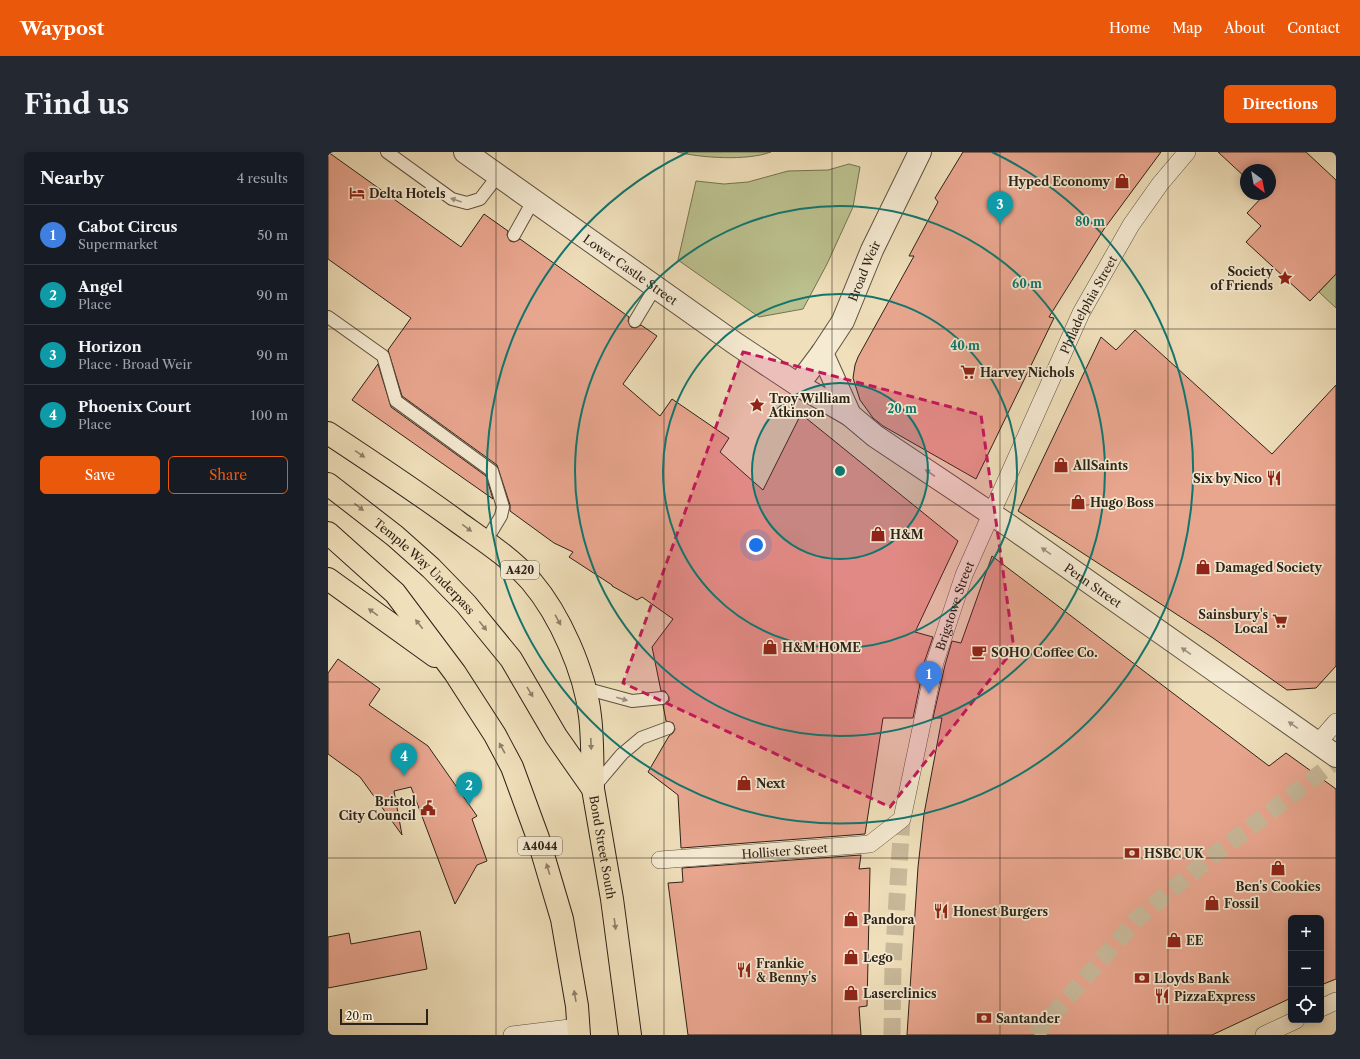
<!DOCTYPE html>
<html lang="en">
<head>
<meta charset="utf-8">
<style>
  body { margin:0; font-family:"Libre Caslon Text",serif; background:#242831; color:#f1f3f6 }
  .controls { position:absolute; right:12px; bottom:12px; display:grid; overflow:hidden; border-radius:6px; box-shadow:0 2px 10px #0003 }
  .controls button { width:36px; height:36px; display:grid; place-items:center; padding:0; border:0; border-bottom:1px solid #363941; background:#171b24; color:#f1f3f6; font:20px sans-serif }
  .compass { position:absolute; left:912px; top:12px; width:36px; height:36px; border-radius:50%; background:#171b24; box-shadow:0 2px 10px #0003; rotate:148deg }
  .scale { position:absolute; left:12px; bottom:10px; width:88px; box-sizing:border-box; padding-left:4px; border:2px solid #2d2218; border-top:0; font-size:11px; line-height:14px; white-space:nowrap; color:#2d2218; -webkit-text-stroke:3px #f5ead2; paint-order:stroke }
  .you { position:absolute; left:428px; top:393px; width:14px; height:14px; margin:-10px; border:3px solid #fff; border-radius:50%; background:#1a73e8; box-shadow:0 0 0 6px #1a73e833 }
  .badge { display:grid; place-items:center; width:26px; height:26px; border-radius:50%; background:#ea580c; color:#fff; font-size:13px; font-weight:700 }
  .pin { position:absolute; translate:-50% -33px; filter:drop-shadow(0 1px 2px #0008) }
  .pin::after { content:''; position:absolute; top:21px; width:14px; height:12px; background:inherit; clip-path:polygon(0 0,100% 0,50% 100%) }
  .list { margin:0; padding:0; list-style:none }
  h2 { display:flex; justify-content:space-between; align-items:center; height:52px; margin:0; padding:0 16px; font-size:17px }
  h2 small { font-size:13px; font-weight:400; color:#9ea1a6 }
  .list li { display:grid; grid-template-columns:26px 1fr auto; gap:12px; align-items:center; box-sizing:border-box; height:60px; padding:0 16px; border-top:1px solid #363941 }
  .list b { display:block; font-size:15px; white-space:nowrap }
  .list p { margin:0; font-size:13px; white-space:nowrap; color:#9ea1a6 }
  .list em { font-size:13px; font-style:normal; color:#9ea1a6 }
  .actions { display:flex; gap:8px; padding:12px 16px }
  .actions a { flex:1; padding:9px 0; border:1px solid #ea580c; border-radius:6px; text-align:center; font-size:14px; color:#ea580c }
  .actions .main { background:#ea580c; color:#fff }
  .icon { flex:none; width:22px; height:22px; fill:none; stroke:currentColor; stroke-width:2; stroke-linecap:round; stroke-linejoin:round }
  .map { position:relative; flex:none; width:1008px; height:883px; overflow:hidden; border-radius:6px }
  header { display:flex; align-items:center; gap:24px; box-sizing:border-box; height:56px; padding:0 20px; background:#ea580c; color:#fff }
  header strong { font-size:19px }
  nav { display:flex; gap:22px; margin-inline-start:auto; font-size:14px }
  .intro { display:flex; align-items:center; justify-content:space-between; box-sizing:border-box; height:96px; padding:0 24px }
  h1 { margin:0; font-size:28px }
  .button { padding:10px 18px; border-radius:6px; background:#ea580c; color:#fff; font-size:14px; font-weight:700 }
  main { display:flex; gap:24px; padding:0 24px }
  aside { flex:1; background:#171b24; border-radius:6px; box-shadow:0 2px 10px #0003 }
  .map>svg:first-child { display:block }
  .green { fill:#bbc18e; stroke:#747253 }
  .building { fill:#e9a68f; stroke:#2d2218 }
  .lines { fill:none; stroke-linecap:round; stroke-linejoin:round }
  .pedestrian-tunnel { stroke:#c8b99a; stroke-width:17; stroke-dasharray:17 8; stroke-linecap:butt }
  .service-casing { stroke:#5e5140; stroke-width:14 }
  .pedestrian-casing { stroke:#5e5140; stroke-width:18 }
  .minor-casing { stroke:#5e5140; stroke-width:24 }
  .tertiary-casing { stroke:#5e5140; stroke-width:24 }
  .trunk-casing { stroke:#2d2218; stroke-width:24 }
  .service { stroke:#f5ead2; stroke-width:12 }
  .pedestrian { stroke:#f5ead2; stroke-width:17 }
  .minor { stroke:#f5ead2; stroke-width:22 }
  .tertiary { stroke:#f5ead2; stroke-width:22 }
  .trunk { stroke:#efdfba; stroke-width:22 }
  .oneway { fill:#9b907e }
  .oneway2 { fill:#8e8069 }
  .marked { fill:#c2185b; fill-opacity:0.2; stroke:#c2185b; stroke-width:3; stroke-dasharray:8 5; stroke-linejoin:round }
  .grid { fill:none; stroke:#2d2218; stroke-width:1; stroke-opacity:0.55 }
  .ring { fill:none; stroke:#0f766e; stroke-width:2 }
  .labels { text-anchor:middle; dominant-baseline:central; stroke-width:3.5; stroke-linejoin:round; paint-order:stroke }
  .shield { fill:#f5ead2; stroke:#695e50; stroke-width:1 }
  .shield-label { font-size:11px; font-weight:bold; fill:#2d2218 }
  .poi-label { font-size:12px; font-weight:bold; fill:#2d2218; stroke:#f5ead2; text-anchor:start }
  .street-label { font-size:12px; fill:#2d2218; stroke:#f5ead2 }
  .centre { fill:#0f766e; stroke:#f5ead2; stroke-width:2 }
  .ring-label { font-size:12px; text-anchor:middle; font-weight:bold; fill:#0f766e; stroke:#f5ead2; stroke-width:3.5; stroke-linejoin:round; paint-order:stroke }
</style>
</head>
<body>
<header>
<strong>Waypost</strong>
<nav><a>Home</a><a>Map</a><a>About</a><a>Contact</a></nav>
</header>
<div class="intro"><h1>Find us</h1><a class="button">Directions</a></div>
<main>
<aside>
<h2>Nearby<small>4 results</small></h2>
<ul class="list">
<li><span class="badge" style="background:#3f7fe0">1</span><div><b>Cabot Circus</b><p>Supermarket</p></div><em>50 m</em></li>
<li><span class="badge" style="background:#0f9aa8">2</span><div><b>Angel</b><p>Place</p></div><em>90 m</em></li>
<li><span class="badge" style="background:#0f9aa8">3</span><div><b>Horizon</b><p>Place · Broad Weir</p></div><em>90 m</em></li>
<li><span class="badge" style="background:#0f9aa8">4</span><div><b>Phoenix Court</b><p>Place</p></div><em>100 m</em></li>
</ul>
<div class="actions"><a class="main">Save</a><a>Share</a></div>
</aside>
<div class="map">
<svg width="1008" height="883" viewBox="0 0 1008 883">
  <rect width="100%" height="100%" fill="#efdfba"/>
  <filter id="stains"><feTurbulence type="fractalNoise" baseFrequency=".005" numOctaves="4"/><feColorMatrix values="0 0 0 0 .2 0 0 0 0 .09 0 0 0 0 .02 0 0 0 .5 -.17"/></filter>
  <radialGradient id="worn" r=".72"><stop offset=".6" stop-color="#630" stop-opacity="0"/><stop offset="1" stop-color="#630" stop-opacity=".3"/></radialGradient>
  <g class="green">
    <path d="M349,0H443C419,9 374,6 349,0Z"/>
    <path d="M521,12L532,15L525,55L499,112L475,157L431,165L350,108L368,29L396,32L420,30L460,19L500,18Z"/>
    <path d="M1008,122V156L991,140Z"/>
  </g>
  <g class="building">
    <path d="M0,0L133,95L156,62L180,79L179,83L182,89L186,90L192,87L301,165L300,169L303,175L307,176L313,173L329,184L295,232L332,264L344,247L401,286L392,300L435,338L473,262L630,389L587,480L605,485L597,508L585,566H555L537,682L353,696L350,643L320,620L341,584L345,581L347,577L345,571L338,569L335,553L341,549V545L337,539H333L324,495L345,467L314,445L309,448L284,434V433L241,405L245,400L226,391L182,359V353L169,313L74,244L60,198L83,166L0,107Z"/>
    <path d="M635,0H833L776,77L721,165L726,166L648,327L555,274L545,266L532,248L525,226L527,213L530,205L586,104H581L610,50L607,46Z"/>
    <path d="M890,0H978L1008,28V122L982,149L918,90L933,74L919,61L936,43L935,42H942V18H918V26Z"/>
    <path d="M807,178L944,302L1008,233V514L988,536L959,538L885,486L690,359L773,185L788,198Z"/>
    <path d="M50,212L63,255L158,324L165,347L24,248Z"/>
    <path d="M664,404L941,614L958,601L1008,637V827L993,833V766H963V846L884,883H579L590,715L596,662L614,566H605L617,513L624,489L633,491Z"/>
    <path d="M10,507L52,537L41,553L100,594L149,664L144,667L159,709L149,713L127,752L83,635L66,639L74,683L32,625L0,602V521Z"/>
    <path d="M533,703L531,717L542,716L539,854L531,855L533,883H360L340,731L355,730L354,716Z"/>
    <path d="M92,779L99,817L0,836V785L21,781L23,792Z"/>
  </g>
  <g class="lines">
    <g class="pedestrian-tunnel">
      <path d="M564,883L565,812L574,667"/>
      <path d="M707,883L808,768L877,710L1008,609"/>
    </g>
    <g class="service-casing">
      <g id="service">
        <path d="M59,0L124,47L139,51L152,47L169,25"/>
        <path d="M186,83L205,49"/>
        <path d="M0,165L55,204L68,249L164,319L175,355L173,364L158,389"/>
        <path d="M307,169L328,134"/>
        <path d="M256,536L304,549L334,546"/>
        <path d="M266,635L294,602L313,586L340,576"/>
      </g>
    </g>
    <g class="pedestrian-casing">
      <g id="pedestrian">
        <path d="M995,585L1008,570"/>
        <path id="s1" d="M332,708L542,692L574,667L607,510L636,423L753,161L803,73L832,32L859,0"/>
        <path d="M993,856L1008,849"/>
        <path d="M184,883L250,875"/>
        <path d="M936,883L968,868"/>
      </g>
    </g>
    <g class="minor-casing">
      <g id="minor">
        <path d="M494,201L522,263"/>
        <path id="s2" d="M470,233L522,263L547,284L680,373L1008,604"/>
      </g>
    </g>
    <g class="tertiary-casing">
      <g id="tertiary">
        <path id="s3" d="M137,0L408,192L470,233L494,201L515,169L544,98L592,0"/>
      </g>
    </g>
    <g class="trunk-casing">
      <g id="trunk">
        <path d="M0,281C44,310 88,339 130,370C155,388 183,406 203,429C232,463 257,520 262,564C265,588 264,613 265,637"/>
        <path id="s4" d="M0,332L67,384L103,416L138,452L183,507L228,584L265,637L284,747L302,883"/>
        <path d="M0,381L67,441L127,521L167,583L184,615L210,686L234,767L249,854L251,883"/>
        <path d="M0,427L107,504"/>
      </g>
    </g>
    <use href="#service" class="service"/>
    <use href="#pedestrian" class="pedestrian"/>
    <use href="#minor" class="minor"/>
    <use href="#tertiary" class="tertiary"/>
    <use href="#trunk" class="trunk"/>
  </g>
  <defs><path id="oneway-solid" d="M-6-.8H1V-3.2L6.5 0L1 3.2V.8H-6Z"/></defs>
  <g class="oneway">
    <use href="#oneway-solid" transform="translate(128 48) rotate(-161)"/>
    <use href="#oneway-solid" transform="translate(602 321) rotate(-146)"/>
    <use href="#oneway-solid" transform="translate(718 399) rotate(-145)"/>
    <use href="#oneway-solid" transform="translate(858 499) rotate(-145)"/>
    <use href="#oneway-solid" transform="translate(294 547) rotate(16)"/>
    <use href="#oneway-solid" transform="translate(965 573) rotate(-145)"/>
  </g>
  <g class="oneway2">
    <use href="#oneway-solid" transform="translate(32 302) rotate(34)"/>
    <use href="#oneway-solid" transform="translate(31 355) rotate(37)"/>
    <use href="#oneway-solid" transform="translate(139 376) rotate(36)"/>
    <use href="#oneway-solid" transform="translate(45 460) rotate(-144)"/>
    <use href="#oneway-solid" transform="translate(230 468) rotate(61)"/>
    <use href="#oneway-solid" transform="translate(91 472) rotate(-128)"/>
    <use href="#oneway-solid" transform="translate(155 474) rotate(51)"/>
    <use href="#oneway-solid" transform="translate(202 540) rotate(59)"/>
    <use href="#oneway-solid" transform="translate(263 592) rotate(88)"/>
    <use href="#oneway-solid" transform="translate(174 596) rotate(-119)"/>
    <use href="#oneway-solid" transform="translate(220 717) rotate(-107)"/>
    <use href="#oneway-solid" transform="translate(287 772) rotate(82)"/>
    <use href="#oneway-solid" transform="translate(247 844) rotate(-100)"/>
  </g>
  <path class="marked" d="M415,200L653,263L686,497L562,655L295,531Z"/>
  <path class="grid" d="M168,0V883M336,0V883M504,0V883M672,0V883M840,0V883M0,177H1008M0,353H1008M0,530H1008M0,706H1008"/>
  <circle cx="512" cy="319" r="88" fill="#0f766e" fill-opacity=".12"/>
  <g class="ring">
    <circle cx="512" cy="319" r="88"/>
    <circle cx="512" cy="319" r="177"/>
    <circle cx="512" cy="319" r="265"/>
    <path d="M664 0A353 353 0 1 1 360 0"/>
  </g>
  <defs>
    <g id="shop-bare" transform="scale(1.2)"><path d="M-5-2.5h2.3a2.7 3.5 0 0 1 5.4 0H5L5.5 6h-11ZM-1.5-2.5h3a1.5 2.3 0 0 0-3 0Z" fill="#8f2418" stroke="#f5ead2" stroke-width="2.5" paint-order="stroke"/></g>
    <g id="hotel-bare" transform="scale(1.2)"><path d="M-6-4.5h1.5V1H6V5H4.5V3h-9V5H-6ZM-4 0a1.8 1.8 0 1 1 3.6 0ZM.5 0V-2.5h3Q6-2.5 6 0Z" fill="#8f2418" stroke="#f5ead2" stroke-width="2.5" paint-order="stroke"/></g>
    <g id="sight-bare" transform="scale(1.2)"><path d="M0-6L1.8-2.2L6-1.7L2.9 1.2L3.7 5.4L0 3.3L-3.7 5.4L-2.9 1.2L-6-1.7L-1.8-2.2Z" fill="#8f2418" stroke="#f5ead2" stroke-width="2.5" paint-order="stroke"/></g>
    <g id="supermarket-bare" transform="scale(1.2)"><path d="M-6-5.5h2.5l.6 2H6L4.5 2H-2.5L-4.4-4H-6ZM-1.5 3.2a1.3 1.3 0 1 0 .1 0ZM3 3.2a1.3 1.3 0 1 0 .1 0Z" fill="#8f2418" stroke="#f5ead2" stroke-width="2.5" paint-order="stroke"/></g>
    <g id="restaurant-bare" transform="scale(1.2)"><path d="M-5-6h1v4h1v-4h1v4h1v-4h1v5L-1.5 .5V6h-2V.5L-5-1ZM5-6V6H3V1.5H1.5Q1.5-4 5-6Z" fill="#8f2418" stroke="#f5ead2" stroke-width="2.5" paint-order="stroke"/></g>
    <g id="cafe-bare" transform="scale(1.2)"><path d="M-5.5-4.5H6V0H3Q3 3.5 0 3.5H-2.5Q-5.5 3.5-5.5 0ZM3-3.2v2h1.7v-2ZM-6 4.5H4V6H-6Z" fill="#8f2418" stroke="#f5ead2" stroke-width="2.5" paint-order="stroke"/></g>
    <g id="civic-bare" transform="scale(1.2)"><path d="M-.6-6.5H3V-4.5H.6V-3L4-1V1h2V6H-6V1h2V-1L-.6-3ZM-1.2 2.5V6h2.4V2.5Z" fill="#8f2418" stroke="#f5ead2" stroke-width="2.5" paint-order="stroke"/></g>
    <g id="bank-bare" transform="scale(1.2)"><path d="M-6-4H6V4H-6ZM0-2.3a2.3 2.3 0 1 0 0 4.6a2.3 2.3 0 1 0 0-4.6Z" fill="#8f2418" stroke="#f5ead2" stroke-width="2.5" paint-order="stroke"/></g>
  </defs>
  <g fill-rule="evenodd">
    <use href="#shop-bare" x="794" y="29"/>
    <use href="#hotel-bare" x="29" y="41"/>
    <use href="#sight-bare" x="957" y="126"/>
    <use href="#supermarket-bare" x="640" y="220"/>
    <use href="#sight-bare" x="429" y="253"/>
    <use href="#shop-bare" x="733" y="313"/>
    <use href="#restaurant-bare" x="946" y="326"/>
    <use href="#shop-bare" x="750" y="350"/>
    <use href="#shop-bare" x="550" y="382"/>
    <use href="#shop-bare" x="875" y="415"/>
    <use href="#supermarket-bare" x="952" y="469"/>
    <use href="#shop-bare" x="442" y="495"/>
    <use href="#cafe-bare" x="651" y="500"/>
    <use href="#shop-bare" x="416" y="631"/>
    <use href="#civic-bare" x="100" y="656"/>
    <use href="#bank-bare" x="804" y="701"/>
    <use href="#shop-bare" x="950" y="716"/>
    <use href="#shop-bare" x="884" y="751"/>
    <use href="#restaurant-bare" x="613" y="759"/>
    <use href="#shop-bare" x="523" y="767"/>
    <use href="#shop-bare" x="846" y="788"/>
    <use href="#shop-bare" x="523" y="805"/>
    <use href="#restaurant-bare" x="416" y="818"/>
    <use href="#bank-bare" x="814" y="826"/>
    <use href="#shop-bare" x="523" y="841"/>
    <use href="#restaurant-bare" x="834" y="844"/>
    <use href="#bank-bare" x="656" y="866"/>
  </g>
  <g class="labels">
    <g class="shield">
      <rect x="173" y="409" width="38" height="18" rx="3"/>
      <rect x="190" y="685" width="44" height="18" rx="3"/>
    </g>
    <g class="shield-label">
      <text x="192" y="418">A420</text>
      <text x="212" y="694">A4044</text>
    </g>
    <g class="poi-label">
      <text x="782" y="29" text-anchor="end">Hyped Economy</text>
      <text x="41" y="41">Delta Hotels</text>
      <text x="945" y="119" text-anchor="end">Society<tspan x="945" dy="14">of Friends</tspan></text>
      <text x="652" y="220">Harvey Nichols</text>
      <text x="441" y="246">Troy William<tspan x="441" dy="14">Atkinson</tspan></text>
      <text x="745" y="313">AllSaints</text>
      <text x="934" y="326" text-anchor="end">Six by Nico</text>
      <text x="762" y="350">Hugo Boss</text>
      <text x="562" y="382">H&amp;M</text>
      <text x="887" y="415">Damaged Society</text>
      <text x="940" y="462" text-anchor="end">Sainsbury's<tspan x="940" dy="14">Local</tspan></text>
      <text x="454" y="495">H&amp;M HOME</text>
      <text x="663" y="500">SOHO Coffee Co.</text>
      <text x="428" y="631">Next</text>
      <text x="88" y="649" text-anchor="end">Bristol<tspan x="88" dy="14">City Council</tspan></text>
      <text x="816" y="701">HSBC UK</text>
      <text x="950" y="734" text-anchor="middle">Ben's Cookies</text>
      <text x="896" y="751">Fossil</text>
      <text x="625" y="759">Honest Burgers</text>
      <text x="535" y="767">Pandora</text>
      <text x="858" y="788">EE</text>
      <text x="535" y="805">Lego</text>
      <text x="428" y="811">Frankie<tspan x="428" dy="14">&amp; Benny's</tspan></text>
      <text x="826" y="826">Lloyds Bank</text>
      <text x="535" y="841">Laserclinics</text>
      <text x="846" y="844">PizzaExpress</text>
      <text x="668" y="866">Santander</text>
    </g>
    <g class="street-label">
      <text stroke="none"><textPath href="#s3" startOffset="203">Lower Castle Street</textPath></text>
      <text stroke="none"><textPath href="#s3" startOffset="539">Broad Weir</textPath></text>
      <text stroke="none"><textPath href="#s1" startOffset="801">Philadelphia Street</textPath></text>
      <text stroke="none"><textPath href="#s4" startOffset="127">Temple Way Underpass</textPath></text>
      <text stroke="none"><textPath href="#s2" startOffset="357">Penn Street</textPath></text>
      <text stroke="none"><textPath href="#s1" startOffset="471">Brigstowe Street</textPath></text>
      <text stroke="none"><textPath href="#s4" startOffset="467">Bond Street South</textPath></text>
      <text stroke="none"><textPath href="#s1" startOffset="125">Hollister Street</textPath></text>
    </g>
  </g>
  <circle cx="512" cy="319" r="6" class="centre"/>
  <g class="ring-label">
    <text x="762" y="74">80 m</text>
    <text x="699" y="136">60 m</text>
    <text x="637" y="198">40 m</text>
    <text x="574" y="261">20 m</text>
  </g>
  <rect width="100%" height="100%" filter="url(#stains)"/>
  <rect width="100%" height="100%" fill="url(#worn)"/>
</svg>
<div class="controls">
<button>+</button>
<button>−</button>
<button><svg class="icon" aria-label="locate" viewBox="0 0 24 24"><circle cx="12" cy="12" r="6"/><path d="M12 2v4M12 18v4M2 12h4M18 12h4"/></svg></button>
</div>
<svg class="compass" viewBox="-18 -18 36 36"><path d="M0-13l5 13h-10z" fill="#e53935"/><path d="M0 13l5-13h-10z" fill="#9ea1a6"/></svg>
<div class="scale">20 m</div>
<div class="you"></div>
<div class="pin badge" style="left:601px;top:542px;background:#3f7fe0">1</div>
<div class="pin badge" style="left:141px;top:653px;background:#0f9aa8">2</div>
<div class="pin badge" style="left:672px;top:72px;background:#0f9aa8">3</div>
<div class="pin badge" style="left:76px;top:624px;background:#0f9aa8">4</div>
</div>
</main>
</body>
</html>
